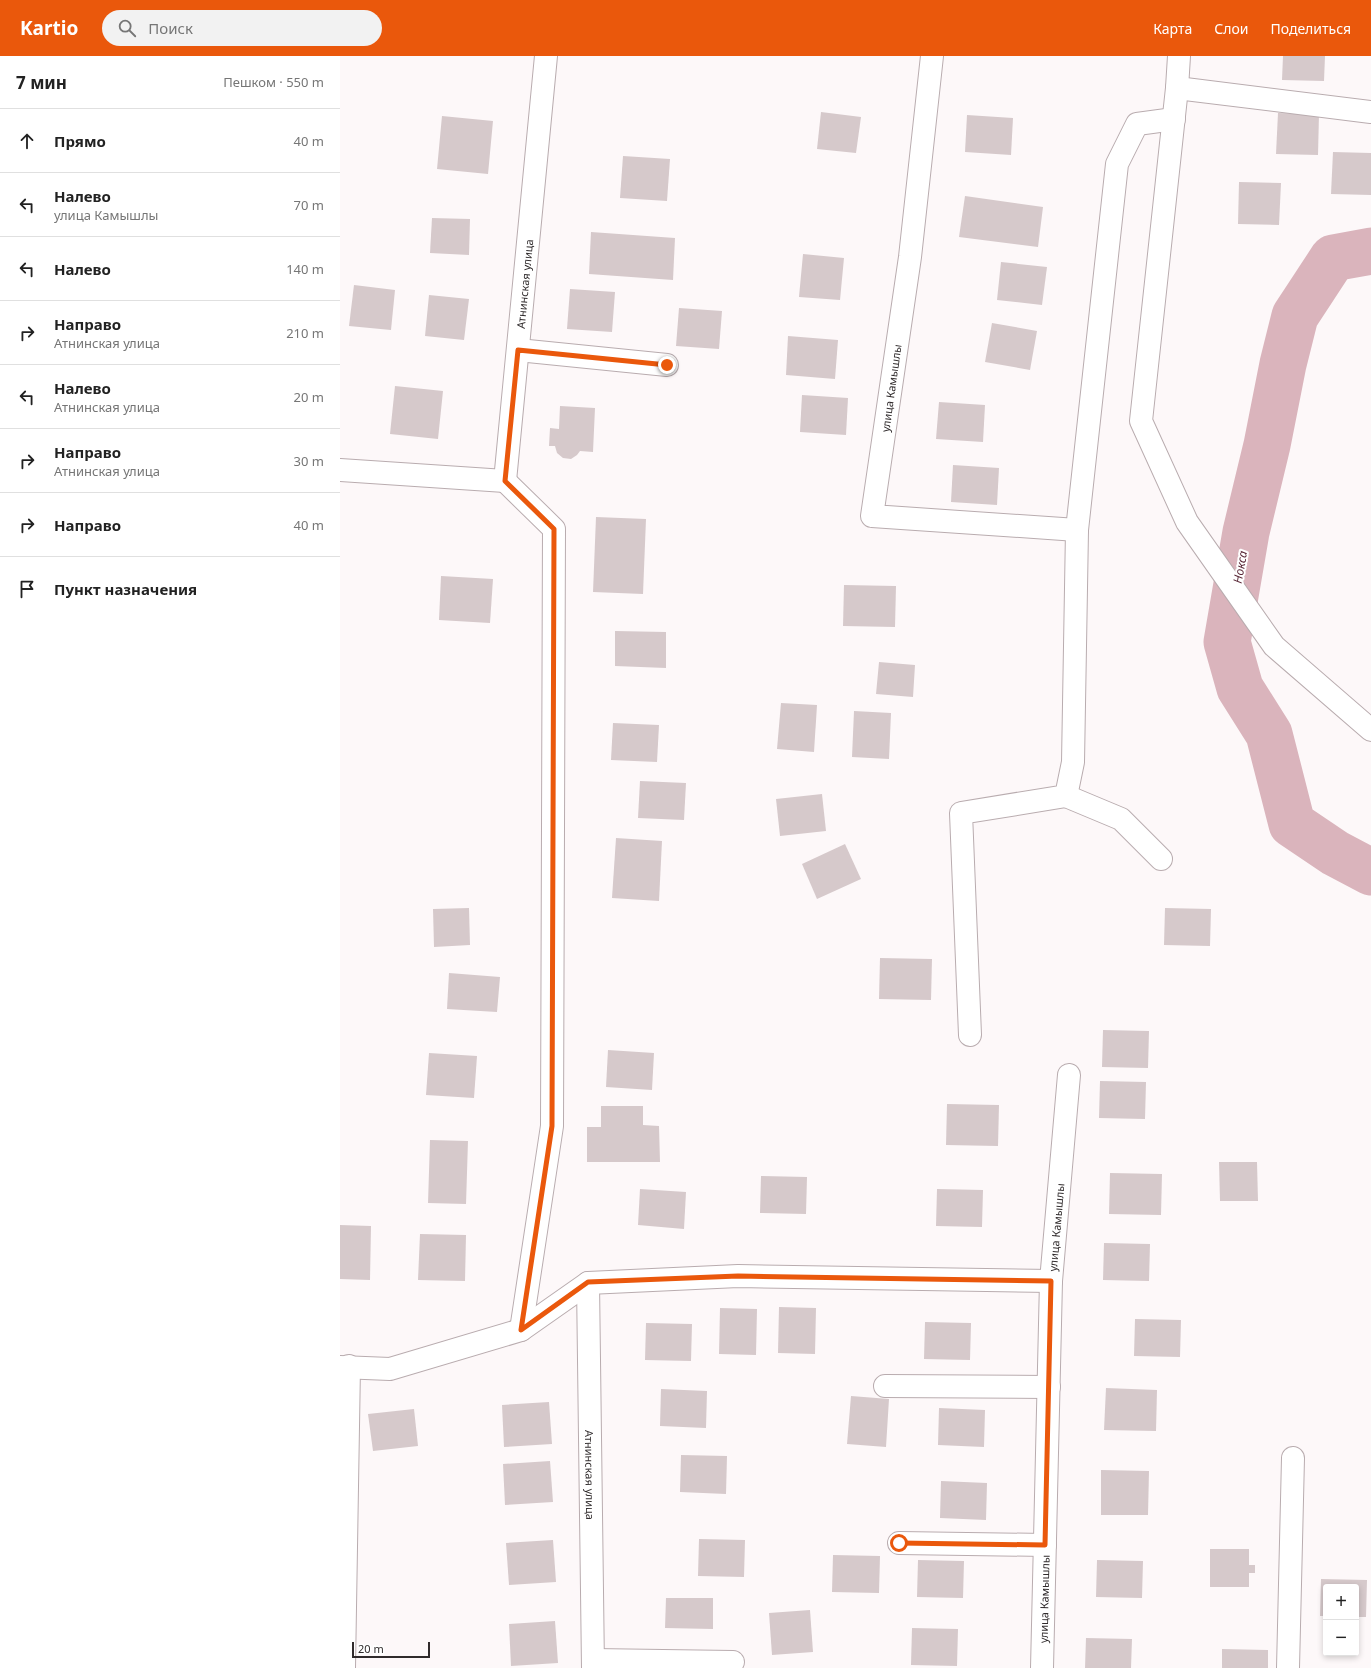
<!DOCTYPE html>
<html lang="ru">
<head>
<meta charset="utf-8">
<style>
  body { margin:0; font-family:"Noto Sans",sans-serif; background:#f2f2f2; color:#222 }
  .controls { position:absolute; right:12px; bottom:12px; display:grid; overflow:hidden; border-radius:4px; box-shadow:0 2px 6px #0003 }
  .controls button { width:36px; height:36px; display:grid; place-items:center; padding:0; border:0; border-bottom:1px solid #e0e0e0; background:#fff; color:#222; font:20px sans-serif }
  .scale { position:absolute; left:12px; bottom:10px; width:78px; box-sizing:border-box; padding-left:4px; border:2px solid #302b2c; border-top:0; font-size:11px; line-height:14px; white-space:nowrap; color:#302b2c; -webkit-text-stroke:3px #fff; paint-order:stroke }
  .stop { position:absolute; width:12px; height:12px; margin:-9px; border:3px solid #ea580c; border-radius:50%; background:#fff }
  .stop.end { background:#ea580c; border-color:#fff; box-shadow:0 1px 4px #0008 }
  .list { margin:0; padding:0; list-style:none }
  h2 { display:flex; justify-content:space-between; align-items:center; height:52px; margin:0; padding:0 16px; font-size:17px }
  h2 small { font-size:13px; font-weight:400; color:#767676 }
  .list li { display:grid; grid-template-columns:26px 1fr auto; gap:12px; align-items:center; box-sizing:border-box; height:64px; padding:0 16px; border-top:1px solid #e0e0e0 }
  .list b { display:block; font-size:15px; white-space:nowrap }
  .list p { margin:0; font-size:13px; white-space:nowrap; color:#767676 }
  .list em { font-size:13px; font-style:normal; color:#767676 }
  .icon { flex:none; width:22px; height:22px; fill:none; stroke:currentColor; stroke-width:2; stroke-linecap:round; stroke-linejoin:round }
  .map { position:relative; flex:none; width:1031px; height:1612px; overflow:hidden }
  header { display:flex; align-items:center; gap:24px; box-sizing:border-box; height:56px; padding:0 20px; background:#ea580c; color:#fff }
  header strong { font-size:19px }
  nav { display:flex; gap:22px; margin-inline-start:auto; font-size:14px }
  .search { width:280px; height:36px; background:#f2f2f2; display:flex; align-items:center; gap:10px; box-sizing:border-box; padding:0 14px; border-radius:22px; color:#767676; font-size:15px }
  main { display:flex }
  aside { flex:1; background:#fff }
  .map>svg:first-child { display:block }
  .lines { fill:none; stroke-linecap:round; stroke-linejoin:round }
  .river { stroke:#dab4bc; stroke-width:47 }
  .building { fill:#d6c9cb }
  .minor-casing { stroke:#b9acaf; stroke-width:24 }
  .minor { stroke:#fff; stroke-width:22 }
  .route { stroke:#ea580c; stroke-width:5 }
  .labels { text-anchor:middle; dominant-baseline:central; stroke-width:4; stroke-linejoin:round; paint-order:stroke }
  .street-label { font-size:11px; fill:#302b2c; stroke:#fff }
  .water-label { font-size:12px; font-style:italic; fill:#572534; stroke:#fff }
</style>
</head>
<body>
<header>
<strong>Kartio</strong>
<div class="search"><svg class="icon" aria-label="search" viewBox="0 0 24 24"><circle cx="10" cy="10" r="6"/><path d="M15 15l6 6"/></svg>Поиск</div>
<nav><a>Карта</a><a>Слои</a><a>Поделиться</a></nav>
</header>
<main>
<aside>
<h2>7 мин<small>Пешком · 550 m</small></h2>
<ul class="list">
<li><svg class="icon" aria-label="ahead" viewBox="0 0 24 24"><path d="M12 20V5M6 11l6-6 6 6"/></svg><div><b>Прямо</b></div><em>40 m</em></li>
<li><svg class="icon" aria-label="left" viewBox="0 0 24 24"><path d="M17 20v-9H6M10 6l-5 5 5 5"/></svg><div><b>Налево</b><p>улица Камышлы</p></div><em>70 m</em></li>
<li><svg class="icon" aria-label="left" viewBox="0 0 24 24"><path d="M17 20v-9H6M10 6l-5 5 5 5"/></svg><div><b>Налево</b></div><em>140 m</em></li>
<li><svg class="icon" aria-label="right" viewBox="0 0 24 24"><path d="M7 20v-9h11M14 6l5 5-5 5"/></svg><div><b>Направо</b><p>Атнинская улица</p></div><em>210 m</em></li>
<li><svg class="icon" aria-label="left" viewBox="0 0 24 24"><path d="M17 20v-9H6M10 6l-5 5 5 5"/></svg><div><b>Налево</b><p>Атнинская улица</p></div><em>20 m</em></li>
<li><svg class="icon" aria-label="right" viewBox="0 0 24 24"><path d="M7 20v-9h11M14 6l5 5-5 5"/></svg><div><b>Направо</b><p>Атнинская улица</p></div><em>30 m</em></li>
<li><svg class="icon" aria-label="right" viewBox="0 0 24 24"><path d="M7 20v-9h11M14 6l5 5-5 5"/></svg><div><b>Направо</b></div><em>40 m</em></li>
<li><svg class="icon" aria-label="arrive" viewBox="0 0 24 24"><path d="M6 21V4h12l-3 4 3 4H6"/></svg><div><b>Пункт назначения</b></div></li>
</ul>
</aside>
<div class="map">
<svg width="1031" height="1612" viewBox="0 0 1031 1612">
  <rect width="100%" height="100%" fill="#fdf8f9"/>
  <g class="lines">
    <path class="river" d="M1031,195L993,202L955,260L943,308L927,389L906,476L887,586L900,632L929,678L952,768L995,797L1031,816"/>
  </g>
  <g class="building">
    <path d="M943,0H985L984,25L942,24Z"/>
    <path d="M481,56L521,61L516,97L477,93Z"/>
    <path d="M938,57L979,58L978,99L936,98Z"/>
    <path d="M627,59L673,62L671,99L625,96Z"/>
    <path d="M102,60L153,65L148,118L97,113Z"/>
    <path d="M993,96L1031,97V139L991,138Z"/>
    <path d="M283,100L330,103L327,145L280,142Z"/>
    <path d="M899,126L941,127L939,169L898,168Z"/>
    <path d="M625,140L703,151L698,191L619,181Z"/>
    <path d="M92,162L130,163L129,199L90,197Z"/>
    <path d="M251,176L335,182L333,224L249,218Z"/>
    <path d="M463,198L504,202L500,244L459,241Z"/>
    <path d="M661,206L707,211L702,249L657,244Z"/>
    <path d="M14,229L55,234L51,274L9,270Z"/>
    <path d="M230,233L275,236L272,276L227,273Z"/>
    <path d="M89,239L129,243L124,284L85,280Z"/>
    <path d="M339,252L382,255L379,293L336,290Z"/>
    <path d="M652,267L697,275L690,314L645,306Z"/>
    <path d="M448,280L498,284L495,323L446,319Z"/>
    <path d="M55,330L103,335L98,383L50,378Z"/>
    <path d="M462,339L508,342L506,379L460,376Z"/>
    <path d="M599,346L645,349L643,386L596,383Z"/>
    <path d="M220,350L255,352L253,396L240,395L237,399L231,403L223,402L217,397L215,390H209L210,372L219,373Z"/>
    <path d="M613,409L659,412L657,449L611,446Z"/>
    <path d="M256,461L306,463L303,538L253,536Z"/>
    <path d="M101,520L153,523L150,567L99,564Z"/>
    <path d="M504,529L556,530L555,571L503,570Z"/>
    <path d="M275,575L326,576V612L275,610Z"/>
    <path d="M539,606L575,609L573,641L536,638Z"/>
    <path d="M441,647L477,649L474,696L437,693Z"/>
    <path d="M514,655L551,657L549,703L512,701Z"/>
    <path d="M273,667L319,669L317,706L271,704Z"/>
    <path d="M300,725L346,727L344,764L298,762Z"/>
    <path d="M482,738L486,775L440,780L436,743Z"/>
    <path d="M276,782L322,785L319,845L272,842Z"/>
    <path d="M505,788L521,823L477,843L462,808Z"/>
    <path d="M129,852L130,889L94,891L93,853Z"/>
    <path d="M825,852L871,853L870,890L824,889Z"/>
    <path d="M540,902L592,903L591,944L539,943Z"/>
    <path d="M109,917L160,921L157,956L107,953Z"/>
    <path d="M763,974L809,975L808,1012L762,1011Z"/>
    <path d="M268,994L314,997L312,1034L266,1031Z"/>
    <path d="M89,997L137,1000L134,1042L86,1039Z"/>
    <path d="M760,1025L806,1026L805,1063L759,1062Z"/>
    <path d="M607,1048L659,1049L658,1090L606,1089Z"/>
    <path d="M261,1050H303V1069L319,1070L320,1106H247V1071H261Z"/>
    <path d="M90,1084L128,1085L126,1148L88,1147Z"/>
    <path d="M879,1106H917L918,1145H880Z"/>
    <path d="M770,1117L822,1118L821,1159L769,1158Z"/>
    <path d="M421,1120L467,1121L466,1158L420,1157Z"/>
    <path d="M300,1133L346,1136L344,1173L298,1169Z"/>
    <path d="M597,1133L643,1134L642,1171L596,1170Z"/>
    <path d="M0,1169L31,1170L30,1224L0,1223Z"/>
    <path d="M80,1178L126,1179L125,1225L78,1224Z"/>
    <path d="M764,1187L810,1188L809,1225L763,1224Z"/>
    <path d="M439,1251L476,1252L475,1298L438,1297Z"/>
    <path d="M380,1252L417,1253L416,1299L379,1298Z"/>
    <path d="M795,1263L841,1264L840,1301L794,1300Z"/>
    <path d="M585,1266L631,1267L630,1304L584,1303Z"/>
    <path d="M306,1267L352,1268L351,1305L305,1304Z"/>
    <path d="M766,1332L817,1334L816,1375L764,1374Z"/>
    <path d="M321,1333L367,1335L366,1372L320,1370Z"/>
    <path d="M511,1340L549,1343L546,1391L507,1388Z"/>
    <path d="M209,1346L212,1388L164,1391L162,1349Z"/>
    <path d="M599,1352L645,1354L644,1391L598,1389Z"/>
    <path d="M74,1353L78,1390L33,1395L28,1358Z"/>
    <path d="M341,1399L387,1400L386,1438L340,1436Z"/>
    <path d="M210,1405L213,1446L165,1449L163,1408Z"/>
    <path d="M761,1414L809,1415L808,1459H761Z"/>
    <path d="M601,1425L647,1427L646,1464L600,1462Z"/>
    <path d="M359,1483L405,1484L404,1521L358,1520Z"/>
    <path d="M213,1484L216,1526L169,1529L166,1487Z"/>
    <path d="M870,1493H909V1509H915V1517H909V1531H870Z"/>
    <path d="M493,1499L540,1500L539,1537L492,1536Z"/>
    <path d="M578,1504L624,1505L623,1542L577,1541Z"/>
    <path d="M757,1504L803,1505L802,1542L756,1541Z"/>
    <path d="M981,1523L1027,1524L1026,1561H1016V1531H986V1560H980Z"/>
    <path d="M326,1542H373V1573L325,1572Z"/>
    <path d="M470,1554L473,1596L432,1599L429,1557Z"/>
    <path d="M215,1565L218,1607L171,1610L169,1568Z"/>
    <path d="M572,1572L618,1573L617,1610L571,1609Z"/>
    <path d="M746,1582L792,1583L791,1612H745Z"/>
    <path d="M882,1593L928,1594V1612H882Z"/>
  </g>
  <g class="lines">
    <g class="minor-casing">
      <g id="minor">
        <path d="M592,0L570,201L532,460L737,474"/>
        <path d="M839,0L837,32L801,365L847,466L934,590L1031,674"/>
        <path d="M837,32L1031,56"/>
        <path d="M178,294L327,309"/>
        <path d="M0,414L165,425"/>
        <path d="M165,425L214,473L212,1070L181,1274"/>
        <path id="s1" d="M165,425L206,0"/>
        <path d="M726,740L781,763L821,803"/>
        <path d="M630,979L621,757L726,740L733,706L737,474L777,108L797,68L834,63"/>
        <path id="s2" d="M248,1227L253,1612"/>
        <path d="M0,1311L50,1313L181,1274L248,1227L398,1220L711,1225"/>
        <path d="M545,1330L709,1331"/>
        <path d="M559,1487L705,1489"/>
        <path d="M253,1604L393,1606"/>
        <path d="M4,1612L9,1310"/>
        <path id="s3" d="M702,1612L711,1225L729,1019"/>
        <path d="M948,1612L953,1402"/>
      </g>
    </g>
    <use href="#minor" class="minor"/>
  </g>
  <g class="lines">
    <path class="route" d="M327,309L178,294L165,425L214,473L212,1070L181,1274L248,1226L398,1220L711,1225L705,1489L559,1487"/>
  </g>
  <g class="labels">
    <g class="street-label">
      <text stroke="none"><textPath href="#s1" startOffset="198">Атнинская улица</textPath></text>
      <text transform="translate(551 332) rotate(-82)">улица Камышлы</text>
      <text stroke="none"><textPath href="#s3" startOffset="441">улица Камышлы</textPath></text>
      <text stroke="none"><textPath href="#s2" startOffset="192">Атнинская улица</textPath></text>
      <text stroke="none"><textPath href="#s3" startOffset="69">улица Камышлы</textPath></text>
    </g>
    <g class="water-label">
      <text transform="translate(900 511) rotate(-80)">Нокса</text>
    </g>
  </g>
</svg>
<div class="controls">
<button>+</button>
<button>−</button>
</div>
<div class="scale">20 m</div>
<div class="stop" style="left:559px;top:1487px"></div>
<div class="stop end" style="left:327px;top:309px"></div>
</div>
</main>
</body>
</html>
